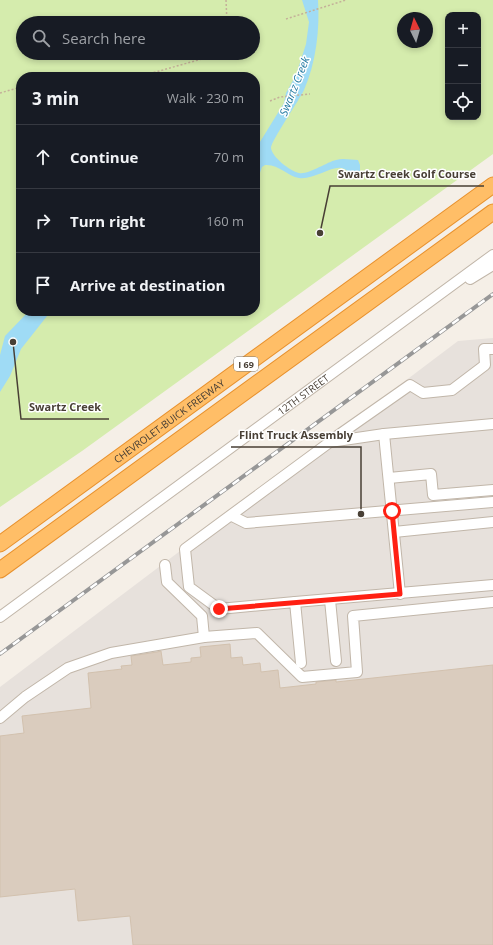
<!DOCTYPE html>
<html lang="en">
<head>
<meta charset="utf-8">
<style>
  body { margin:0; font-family:"Open Sans",sans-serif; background:#242831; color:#f1f3f6 }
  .controls { position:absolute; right:12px; top:12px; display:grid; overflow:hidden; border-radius:8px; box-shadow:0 2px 6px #0003 }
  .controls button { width:36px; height:36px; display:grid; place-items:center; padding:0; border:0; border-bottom:1px solid #363941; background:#171b24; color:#f1f3f6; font:20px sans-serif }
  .compass { position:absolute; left:397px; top:12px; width:36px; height:36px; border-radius:50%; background:#171b24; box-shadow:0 2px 6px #0003; rotate:355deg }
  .stop { position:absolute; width:12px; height:12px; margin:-9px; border:3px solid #ff2013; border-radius:50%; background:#fff }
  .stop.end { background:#ff2013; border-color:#fff; box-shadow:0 1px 4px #0008 }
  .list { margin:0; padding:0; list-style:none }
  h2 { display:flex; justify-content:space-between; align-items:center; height:52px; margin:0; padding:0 16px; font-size:17px }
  h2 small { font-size:13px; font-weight:400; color:#9ea1a6 }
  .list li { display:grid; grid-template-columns:26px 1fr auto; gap:12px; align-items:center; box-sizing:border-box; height:64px; padding:0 16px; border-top:1px solid #363941 }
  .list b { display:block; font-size:15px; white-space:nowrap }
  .list em { font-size:13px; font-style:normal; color:#9ea1a6 }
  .icon { flex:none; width:22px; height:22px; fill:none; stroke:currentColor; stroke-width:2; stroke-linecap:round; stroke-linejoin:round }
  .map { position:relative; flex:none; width:493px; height:945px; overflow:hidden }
  .search { position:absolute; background:#171b24; box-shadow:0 2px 6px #0003; left:16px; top:16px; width:244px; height:44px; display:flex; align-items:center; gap:10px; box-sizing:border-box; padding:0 14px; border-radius:22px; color:#9ea1a6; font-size:15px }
  .panel { position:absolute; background:#171b24; box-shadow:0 2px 6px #0003; left:16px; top:72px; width:244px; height:244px; border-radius:16px }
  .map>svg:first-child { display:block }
  .industrial { fill:#e7e1dc }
  .green { fill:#d5ecad; fill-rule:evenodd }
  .water { fill:#9fdbf5 }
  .building { fill:#daccbe; stroke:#d2c1ae }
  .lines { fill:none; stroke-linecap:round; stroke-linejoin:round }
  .minor-casing { stroke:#c1b6a9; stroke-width:12 }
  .highway-casing { stroke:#e8912d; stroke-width:17 }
  .path { stroke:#c4b099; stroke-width:1.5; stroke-dasharray:2 2; stroke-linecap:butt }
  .minor { stroke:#fff; stroke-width:10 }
  .highway { stroke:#ffbe67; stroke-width:15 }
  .rail-casing { stroke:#979797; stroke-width:4 }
  .rail { stroke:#fff; stroke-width:2.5; stroke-dasharray:8; stroke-linecap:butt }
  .route { stroke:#ff2013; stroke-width:5 }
  .labels { text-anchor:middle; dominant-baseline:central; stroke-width:3; stroke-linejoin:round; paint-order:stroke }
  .shield { fill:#fff; stroke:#7f7972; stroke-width:1 }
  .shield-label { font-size:9px; font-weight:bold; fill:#483f35 }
  .street-label { font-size:10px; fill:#483f35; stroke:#fff }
  .water-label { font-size:11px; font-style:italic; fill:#237aa2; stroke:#fff }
  .leader { fill:none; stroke:#483f35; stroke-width:1.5 }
  .callout-dot { fill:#483f35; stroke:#fff; stroke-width:1.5 }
  .callout-label { font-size:11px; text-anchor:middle; font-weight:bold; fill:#483f35; stroke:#fff; stroke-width:3; stroke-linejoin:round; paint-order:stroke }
</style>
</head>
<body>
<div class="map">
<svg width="493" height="945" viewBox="0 0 493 945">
  <rect width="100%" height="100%" fill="#f5efe7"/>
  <path class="industrial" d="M493,338V945H0V687L458,341Z"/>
  <path class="green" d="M0,0H493V154L82,451L0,507ZM448,15H478V117H448ZM403,18H427V42H403ZM23,23H253V53H23ZM21,77H255V311H21Z"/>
  <g class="water">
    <path d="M302,0H318C320,29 316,63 304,90C300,99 271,141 271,148C272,157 290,171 299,173C308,175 327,162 336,160C343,158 351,160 358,160L360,165V171L352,173C348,172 345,168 341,168C332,166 313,180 299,178C287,176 279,164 265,165L262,167L255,187V150L284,103L286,93L296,75L306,44L309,22Z"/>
    <path d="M29,311H51L21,349L10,376L0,392V355L5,336Z"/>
  </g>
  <path class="building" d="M230,644L231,658L242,657L243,665L260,663L261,672L278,670L280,688L316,684V682L336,680V682L493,665V945H133L130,916L78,921L75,889L0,897V736L24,733L22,716L91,708L88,673L122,669L121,666L132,665L131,656L157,652L161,651L163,665L191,662V658L201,657L200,647Z"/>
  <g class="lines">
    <g class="minor-casing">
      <g id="minor">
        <path d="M470,279L493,265"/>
        <path d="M384,434L400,594"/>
        <path d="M333,439L410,385L423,393L452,390L485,365L484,349H493"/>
        <path d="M389,478L431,474L433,495L493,490"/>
        <path d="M232,516L246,523L493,502"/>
        <path d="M394,532L493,522"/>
        <path d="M165,565L167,582L202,616L204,637"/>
        <path d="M330,600L336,661"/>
        <path d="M295,602L493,585"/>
        <path id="s1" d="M0,617L493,255"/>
        <path d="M301,663L295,602L219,609L189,587L185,549L330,442L384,434L493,424"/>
        <path d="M0,718L25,697L68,668L111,653L204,637L257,633L302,677L357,672L353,616L493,602"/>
      </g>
    </g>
    <g class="highway-casing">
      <g id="highway">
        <path id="s2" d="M0,544L493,185"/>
        <path d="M0,570L493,212"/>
      </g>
    </g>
    <g class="path">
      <path d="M226,0L227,23"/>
      <path d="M286,19L346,0"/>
      <path d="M118,77L145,75L223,53"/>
      <path d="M0,93L21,87"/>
      <path d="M270,101L280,97L310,94"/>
    </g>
    <use href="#minor" class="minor"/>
    <use href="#highway" class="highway"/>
    <g class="rail-casing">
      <path id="rail" d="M0,654L493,294"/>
    </g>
    <use href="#rail" class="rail"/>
  </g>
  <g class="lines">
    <path class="route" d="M219,609L400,594L392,511"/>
  </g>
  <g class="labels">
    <rect class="shield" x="234" y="357" width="24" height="14" rx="3"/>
    <g class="shield-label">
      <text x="246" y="364">I 69</text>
    </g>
    <g class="street-label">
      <text stroke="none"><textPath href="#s1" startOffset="376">12TH STREET</textPath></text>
      <text stroke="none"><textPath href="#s2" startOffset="209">CHEVROLET-BUICK FREEWAY</textPath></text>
    </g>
    <g class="water-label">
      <text transform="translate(294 86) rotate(-68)">Swartz Creek</text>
    </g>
  </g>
  <path class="leader" d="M320 233L330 186H484M13 342L21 419H109M361 514L361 447H231"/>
  <g class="callout-dot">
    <circle cx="320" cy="233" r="4"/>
    <circle cx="13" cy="342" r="4"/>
    <circle cx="361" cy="514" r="4"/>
  </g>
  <g class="callout-label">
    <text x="407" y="178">Swartz Creek Golf Course</text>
    <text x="65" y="411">Swartz Creek</text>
    <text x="296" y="439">Flint Truck Assembly</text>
  </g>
</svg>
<div class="controls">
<button>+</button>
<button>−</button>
<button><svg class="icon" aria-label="locate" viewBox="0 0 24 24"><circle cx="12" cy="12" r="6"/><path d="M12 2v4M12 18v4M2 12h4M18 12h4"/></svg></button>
</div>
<svg class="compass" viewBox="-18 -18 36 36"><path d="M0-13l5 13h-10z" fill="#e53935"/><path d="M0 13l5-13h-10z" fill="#9ea1a6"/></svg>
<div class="stop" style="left:392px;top:511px"></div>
<div class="stop end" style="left:219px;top:609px"></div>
<div class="search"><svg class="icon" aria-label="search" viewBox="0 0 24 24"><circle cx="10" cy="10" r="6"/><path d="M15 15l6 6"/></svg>Search here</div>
<section class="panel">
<h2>3 min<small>Walk · 230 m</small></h2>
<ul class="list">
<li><svg class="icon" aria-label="ahead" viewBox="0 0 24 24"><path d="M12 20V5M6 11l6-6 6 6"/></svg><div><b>Continue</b></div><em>70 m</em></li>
<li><svg class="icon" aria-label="right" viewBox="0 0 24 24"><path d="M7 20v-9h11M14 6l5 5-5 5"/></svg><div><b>Turn right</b></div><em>160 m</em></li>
<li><svg class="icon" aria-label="arrive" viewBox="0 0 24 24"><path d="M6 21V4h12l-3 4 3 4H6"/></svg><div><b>Arrive at destination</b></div></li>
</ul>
</section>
</div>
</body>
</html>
